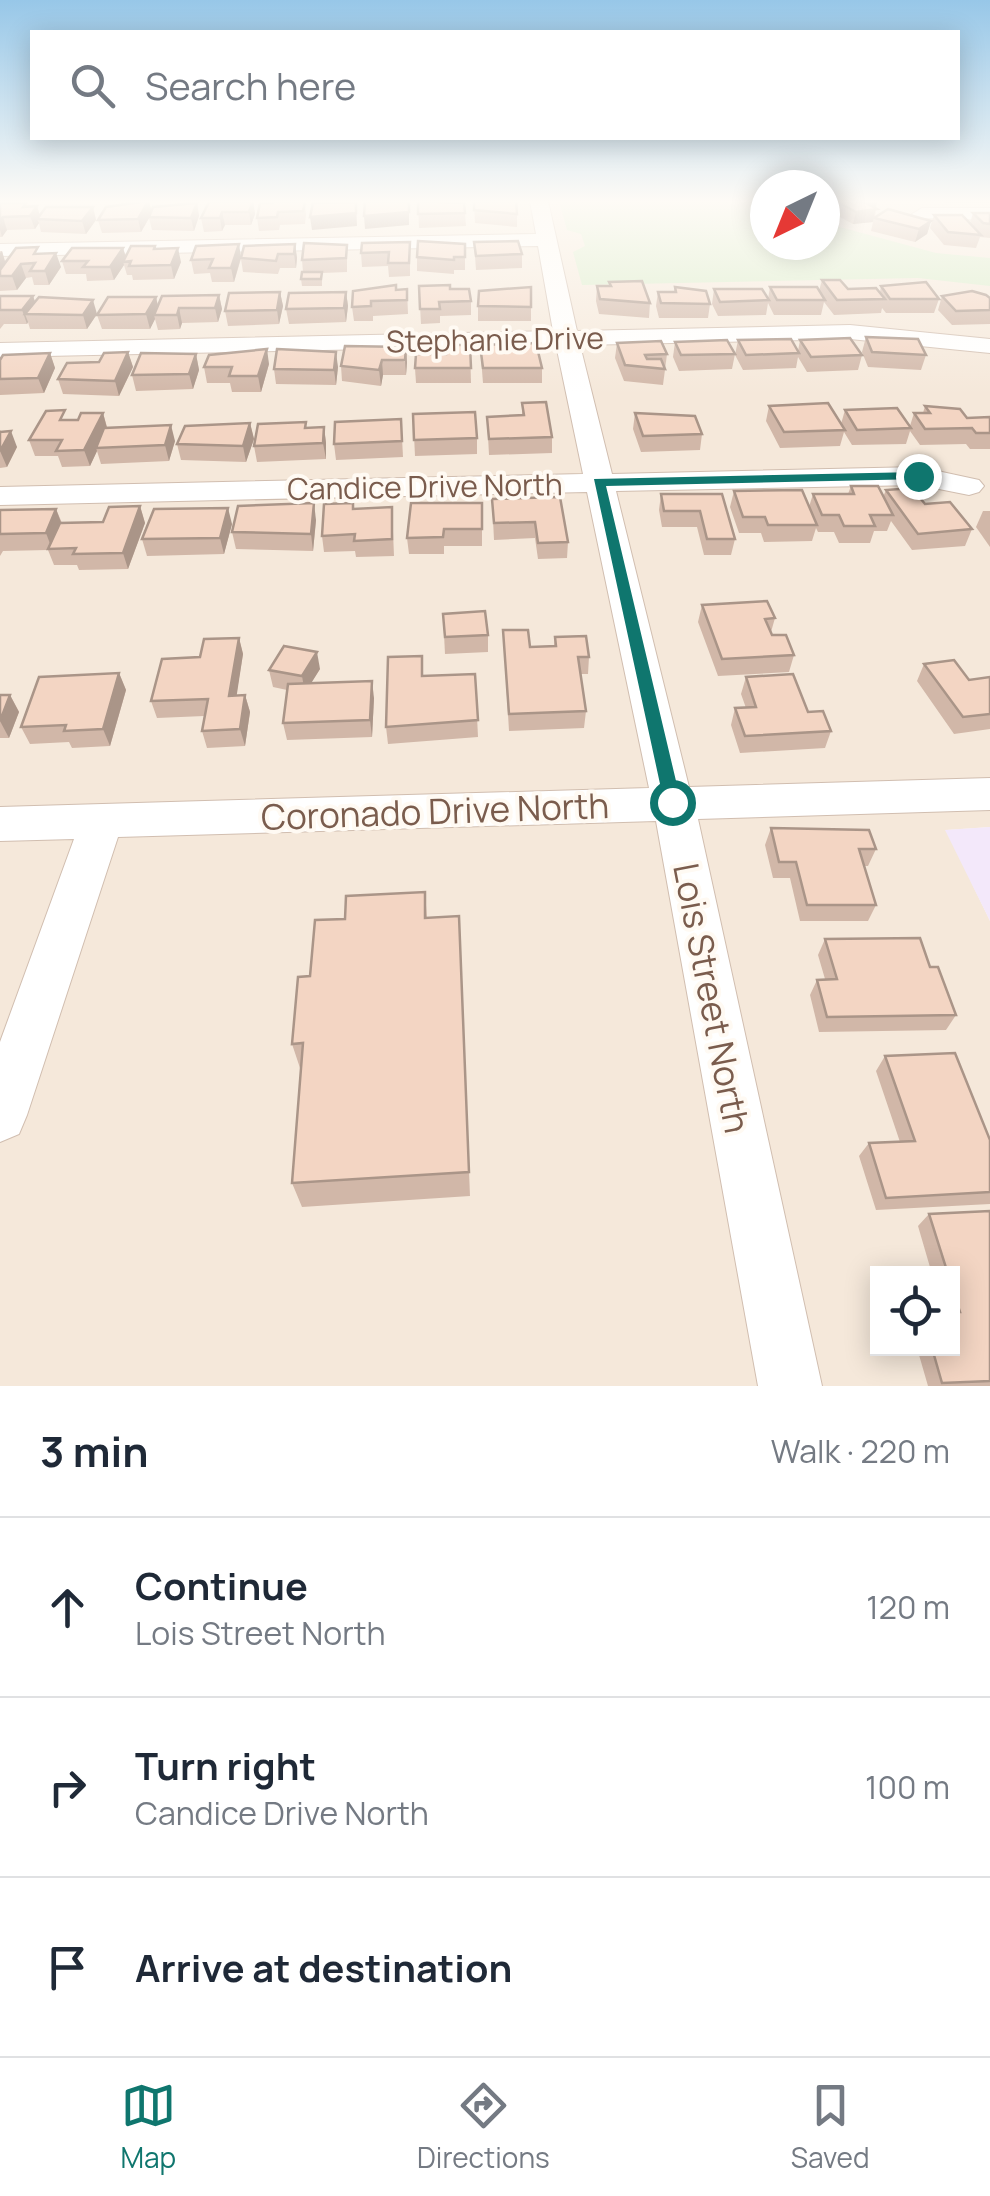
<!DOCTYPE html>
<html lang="en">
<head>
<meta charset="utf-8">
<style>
  body { margin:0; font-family:Manrope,sans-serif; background:#f2f2f3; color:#1f2937 }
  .controls { position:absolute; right:30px; bottom:30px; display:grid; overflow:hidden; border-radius:0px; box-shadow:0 5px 25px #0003 }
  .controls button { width:90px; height:90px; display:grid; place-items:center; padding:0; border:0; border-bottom:2px solid #e0e1e3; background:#fff; color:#1f2937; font:50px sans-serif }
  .compass { position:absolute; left:750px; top:170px; width:90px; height:90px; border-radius:50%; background:#fff; box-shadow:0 5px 25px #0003; rotate:223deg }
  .stop { position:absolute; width:30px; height:30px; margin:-22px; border:8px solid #0f766e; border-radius:50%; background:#fff }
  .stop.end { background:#0f766e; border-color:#fff; box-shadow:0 2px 10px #0008 }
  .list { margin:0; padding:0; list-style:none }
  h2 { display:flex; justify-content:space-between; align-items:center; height:130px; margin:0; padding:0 40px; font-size:42px }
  h2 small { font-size:32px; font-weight:400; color:#747a83 }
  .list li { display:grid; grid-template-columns:65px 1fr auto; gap:30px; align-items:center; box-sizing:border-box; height:180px; padding:0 40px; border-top:2px solid #e0e1e3 }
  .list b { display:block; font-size:38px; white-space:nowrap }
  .list p { margin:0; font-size:32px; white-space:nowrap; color:#747a83 }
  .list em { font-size:32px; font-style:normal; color:#747a83 }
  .icon { flex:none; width:55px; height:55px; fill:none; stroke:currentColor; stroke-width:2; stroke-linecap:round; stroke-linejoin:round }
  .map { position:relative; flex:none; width:990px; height:1386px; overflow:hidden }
  .search { position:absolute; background:#fff; box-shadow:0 5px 25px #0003; left:30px; right:30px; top:30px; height:110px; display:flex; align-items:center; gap:25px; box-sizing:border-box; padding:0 35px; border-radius:0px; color:#747a83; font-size:38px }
  .sheet { height:670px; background:#fff }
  nav { display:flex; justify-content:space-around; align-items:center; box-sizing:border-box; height:140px; border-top:2px solid #e0e1e3; background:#fff; font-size:28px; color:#747a83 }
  nav a { display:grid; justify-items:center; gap:5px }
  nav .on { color:#0f766e }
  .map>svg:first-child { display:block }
  .residential { fill:#f5e8da; fill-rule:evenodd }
  .education { fill:#f3e8fa }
  .green { fill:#d8ecc9 }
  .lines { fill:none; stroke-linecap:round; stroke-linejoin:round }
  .minor-casing { stroke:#d1beb0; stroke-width:2 }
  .minor { fill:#fff; fill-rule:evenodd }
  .wall { fill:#d1b7a8 }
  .shaded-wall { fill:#aa9588 }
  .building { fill:#f3d5c3; stroke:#aa9588; stroke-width:2.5 }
  .route { fill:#0f766e }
  .labels { text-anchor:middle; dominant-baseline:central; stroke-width:8; stroke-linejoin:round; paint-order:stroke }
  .far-street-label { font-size:30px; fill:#7a5c4d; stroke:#fffaf3 }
  .street-label { font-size:35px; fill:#7a5c4d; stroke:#fffaf3 }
</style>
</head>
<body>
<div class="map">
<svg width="990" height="1386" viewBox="0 0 990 1386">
  <rect width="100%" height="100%" fill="#fdf6ec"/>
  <path class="residential" d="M0,201H765V245H825V201H990V827L946,830L990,921V1386H0ZM878,1274H952V1348H878Z"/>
  <path class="education" d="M990,827V921L945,830Z"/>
  <path class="green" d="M559,201H764L765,245H825V223L936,253L990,258V286L918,278L582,285L573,252L585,246L581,234L567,230Z"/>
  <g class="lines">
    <g class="minor-casing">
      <g id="minor">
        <path d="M530,201H548L577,331L850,325L990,339V353L850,339L580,345L612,474L919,467L979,480L984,486L979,492L969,495L919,485L616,491L689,787L990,778V810L698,819L822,1386H758L656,821L118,837L27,1115L19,1134L0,1142V1042L74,839L0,841V807L649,788L587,492L0,505V487L583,474L556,345L0,357V343L553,331L538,246L0,256V244L536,234Z"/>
        <path d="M922,208H990V220L915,218L912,214Z"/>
      </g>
    </g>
    <use href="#minor" class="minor"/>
  </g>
  <g class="wall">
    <path d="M149,201L151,212L197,203L199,216L194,231L152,230L149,218L141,232L102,233L98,220Z"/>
    <path d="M253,201L255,214L251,225H225L222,231L204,232L201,218Z"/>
    <path d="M418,201L465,213L466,226L419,228Z"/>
    <path d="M474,201L517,214V227L475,223Z"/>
    <path d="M825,201H877L875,218L931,221L927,234L915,242L871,231L873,222L853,224L830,212L832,206L825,204Z"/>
    <path d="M943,201H990V203H946Z"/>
    <path d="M305,202L306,215L305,224L280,225L279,230L259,231L257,218Z"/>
    <path d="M0,203H26L28,207L37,206L40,216L93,207L96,220L86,234L41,232L39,223L35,229L7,230L2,237H0Z"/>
    <path d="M973,213H990V238L980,237L976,248L944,245L930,228L934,215L970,223Z"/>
    <path d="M410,242V276L389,277L388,266L362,267L361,253Z"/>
    <path d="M474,242L522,254V268L476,270Z"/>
    <path d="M295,244L297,258L296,268H280L278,274L243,272L241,259L234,282H212L210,273L194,274L191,260L241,257Z"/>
    <path d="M465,244V270H454V274L417,271V257Z"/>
    <path d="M347,245V272L322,273V286H302L301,279L303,272L302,260Z"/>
    <path d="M155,246L156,249L181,262L174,279L133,280L132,275H127L124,265L114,280L87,281L86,274H66L62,261L123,248L126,257Z"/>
    <path d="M0,251H2L5,262L40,254L61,267L49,285H34L32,277L26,278L17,290L0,291Z"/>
    <path d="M822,280L848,289L880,292L881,286L939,299L934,313H886L882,308L881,313L834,315L824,302L821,315H774L768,303L766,315L718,316L712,304L714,289L768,299L770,287L819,291Z"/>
    <path d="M609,282L650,303L649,318L599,314L596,301L597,286H609Z"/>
    <path d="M419,286L450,289L471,301V315L440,316V323L421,324Z"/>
    <path d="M531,287V321H478V306Z"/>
    <path d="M675,287L710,304L708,318H659L656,306L658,292H674Z"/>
    <path d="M407,289L408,314L373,316V321H354L352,307L396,290Z"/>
    <path d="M280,292L283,306L279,324L228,326L225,311Z"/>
    <path d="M346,292L348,306L346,322L289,324L286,309Z"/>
    <path d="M219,295L222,309L218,322L182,323L180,329L158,330L155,319L150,329H102L97,315L156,297L158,306Z"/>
    <path d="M0,296H33L35,302L97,314L87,329H30L28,322L27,324H4L0,329Z"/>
    <path d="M942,296L990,298V324L952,325L938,310Z"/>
    <path d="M866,337L926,355L921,370L868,367L862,352Z"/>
    <path d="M738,340L798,351L800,340L862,355L858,370L807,372L798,357L796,368L743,370L735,355Z"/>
    <path d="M675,342L735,354L732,369L679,371L673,357Z"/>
    <path d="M617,343L667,354L663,385L624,381L615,358Z"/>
    <path d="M470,345L471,383H416L415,368L446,354Z"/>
    <path d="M480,345L542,368V383H483Z"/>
    <path d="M345,346L407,362L406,375H383L381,386L342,381L341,366Z"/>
    <path d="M128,352L133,367L119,396L63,394L58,379Z"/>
    <path d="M50,353L55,368L44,393L0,395V360Z"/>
    <path d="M196,354L199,370L193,389L136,391L132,375Z"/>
    <path d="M269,364L261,392H232L230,383H207L204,367Z"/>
    <path d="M338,367L336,385L276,384L274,369Z"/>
    <path d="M522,403L552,437V453L489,455L487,417L522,415Z"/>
    <path d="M769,406L841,424L845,410L910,426L914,413H923L925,406L967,418H990V449H970L966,444L920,445L910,431L906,444L852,445L844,432L840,446L780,448L766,421Z"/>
    <path d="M103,413L107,427L175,441L169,461L101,464L97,451L90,466L62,467L58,456H35L29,440L68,420H78Z"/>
    <path d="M635,413L702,434L700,450L641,452L633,429Z"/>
    <path d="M413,414L477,438V454L415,456Z"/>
    <path d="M401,419L403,457L336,460L334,444Z"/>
    <path d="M306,422V428L324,427L326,443V459L257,462L254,446Z"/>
    <path d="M250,423L254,439L246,462L181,460L177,444Z"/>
    <path d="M0,430L17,447L7,467L0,468Z"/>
    <path d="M851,486L883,497L886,490L925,504L972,529L965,546L912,550L891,521L887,531H874L870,543H839L834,532H818L816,528L812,541L764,542L761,533H739L730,507L734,491L809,507L813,494H848Z"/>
    <path d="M661,494H722L735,539L731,555H704L697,527H662L659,510Z"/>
    <path d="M560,497L568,542L567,558L538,559L535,538L494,540L492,499Z"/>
    <path d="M482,503V546H444V554H409L407,538Z"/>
    <path d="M140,506L145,523L128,569L79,570L77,565H54L48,550L3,551L0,556V510L56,509L62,523L103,522Z"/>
    <path d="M392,507L394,556L356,557L355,551L324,552L322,536L354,509Z"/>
    <path d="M983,511H990V547L976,527Z"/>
    <path d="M316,520L313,551L236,549L232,532Z"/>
    <path d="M232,524L224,554L147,556L142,539Z"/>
    <path d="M702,605L775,618L771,632L772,635L794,655L789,672L718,676L698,622Z"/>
    <path d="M443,614L488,635V652L445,654Z"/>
    <path d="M503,630L530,647L554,646L555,637L589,657L588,674H580L586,711L584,728L509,731Z"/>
    <path d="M239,638L243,654L236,696L245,695L250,712L245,746L207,748L202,731L204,716L157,718L151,701L200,657Z"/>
    <path d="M924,664L969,680L990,677V729L954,734L917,681Z"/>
    <path d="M320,669L311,683L374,698L372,737L287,740L283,723L287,690L273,687L269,670Z"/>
    <path d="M119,673L126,690L110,746L72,748L69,742L30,744L21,727Z"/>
    <path d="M475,674L478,737L388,744L386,727L424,676Z"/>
    <path d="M746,677L808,712L831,731L825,748L740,753L731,725L735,708H746L741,694Z"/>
    <path d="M0,695H10L19,712L9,738H0Z"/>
    <path d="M771,828L876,849L868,866H864L876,905L868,921H800L790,878H773L765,845Z"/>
    <path d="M425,892L427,918L459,916L470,1196L302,1207L292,1183L301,1071L292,1044L310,976L345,919Z"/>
    <path d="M825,939L930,967L956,1015L946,1030L819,1032L810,995L817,980L825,979L818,955Z"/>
    <path d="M885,1056L990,1140V1204L876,1210L859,1156L869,1143L900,1142L876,1071Z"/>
    <path d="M990,1211V1386H928L917,1348H952V1274H932L918,1226L929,1214Z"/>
  </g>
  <g class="shaded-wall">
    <path d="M149,201L152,213L141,232L138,219Z"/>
    <path d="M253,201L255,214L251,225L249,212Z"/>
    <path d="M877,201L873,222L853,224L856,212L866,203Z"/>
    <path d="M356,202L357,226L312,230L310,217Z"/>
    <path d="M409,202V225L365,229L364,216Z"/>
    <path d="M197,203L199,216L194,231L191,218Z"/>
    <path d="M37,206L41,219H37L39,223L35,229L30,216Z"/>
    <path d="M93,207L96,220L86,234L82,221Z"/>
    <path d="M222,212L225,225L222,231L220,218Z"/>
    <path d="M3,217L7,230L2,237L0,230V220Z"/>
    <path d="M931,221L927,234L915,242L919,229Z"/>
    <path d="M239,244L241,257L234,282L231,268Z"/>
    <path d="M295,244L297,258L296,268L294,254Z"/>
    <path d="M123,248L127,261L123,262L124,265L114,280L110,267Z"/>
    <path d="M178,248L181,262L174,279L171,265Z"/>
    <path d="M2,251L6,265L0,274V253Z"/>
    <path d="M56,253L61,267L49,285L45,271Z"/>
    <path d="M21,264L26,278L17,290L12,276Z"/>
    <path d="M280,292L283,306L279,324L277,310Z"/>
    <path d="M346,292L348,306L346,322L344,308Z"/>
    <path d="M219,295L222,309L218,322L215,308Z"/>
    <path d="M33,296L38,310L25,314L28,322L27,324L22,310Z"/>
    <path d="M156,297L159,311L154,315L155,319L150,329L146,314Z"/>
    <path d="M93,300L97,314L87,329L83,315Z"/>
    <path d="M179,308L182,323L180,329L177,315Z"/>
    <path d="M406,347L407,362L406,375L405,360Z"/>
    <path d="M267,349L269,364L261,392L258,376Z"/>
    <path d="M128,352L133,367L119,396L115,381Z"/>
    <path d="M336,352L338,367L336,385L334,370Z"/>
    <path d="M50,353L55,368L44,393L38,378Z"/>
    <path d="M196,354L199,370L193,389L189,374Z"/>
    <path d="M382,360L383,375L381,386L379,370Z"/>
    <path d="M103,413L107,428L96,448L97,451L90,466L84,450Z"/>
    <path d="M250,423L254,439L246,462L243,446Z"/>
    <path d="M171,425L175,441L169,461L165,445Z"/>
    <path d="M324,427L326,443V459L323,443Z"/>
    <path d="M11,431L17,447L7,467L0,451Z"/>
    <path d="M314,503L316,520L313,551L311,534Z"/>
    <path d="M140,506L145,523L128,569L123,553Z"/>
    <path d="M228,508L232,524L224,554L220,538Z"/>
    <path d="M56,509L62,525L52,549L46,533Z"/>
    <path d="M239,638L243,654L234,713L229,696Z"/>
    <path d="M317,652L320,669L305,693L302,676Z"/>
    <path d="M119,673L126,690L110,746L103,729Z"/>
    <path d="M372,681L374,698L372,737L370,720Z"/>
    <path d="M10,695L19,712L9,738L0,721Z"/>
    <path d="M245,695L250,712L245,746L240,729Z"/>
  </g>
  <g class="building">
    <path d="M148,201L138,219L98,220L106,207Z"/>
    <path d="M253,201L249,212H222L220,218H201L209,202Z"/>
    <path d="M274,201L305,202L303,211L278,212L277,217L257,218L260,203H273Z"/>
    <path d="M365,201L409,202V212L364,216Z"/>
    <path d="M418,201L464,203L465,213L418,214Z"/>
    <path d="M474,201H516L517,214L474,210Z"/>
    <path d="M836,201H877L866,203L877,209L856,212Z"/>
    <path d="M356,202V213L310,217L313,203Z"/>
    <path d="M0,203H26L23,207L37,206L30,216L3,217L0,220Z"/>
    <path d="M197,203L191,218L149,217L153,207Z"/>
    <path d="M46,207H93L82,221L37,219Z"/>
    <path d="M888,209L931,221L919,229L874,218Z"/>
    <path d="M973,213H990V224L983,223Z"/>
    <path d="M934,215H962L981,235L948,232Z"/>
    <path d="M418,241L465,244V257H454V260L417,257Z"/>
    <path d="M518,241L522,254L476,256L474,242Z"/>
    <path d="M410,242L409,263H388L389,252L361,253L362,243Z"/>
    <path d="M304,243L347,245L346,258L302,260Z"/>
    <path d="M239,244L231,268H209L213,259L191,260L196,246Z"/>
    <path d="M295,244L294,254H278L276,261L241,258L244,246Z"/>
    <path d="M131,246H155L154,249L178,248L171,265L129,266L131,261L123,262Z"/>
    <path d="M38,247L34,254L56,253L45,271H30L35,263L21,264L12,276H0V270L16,248Z"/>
    <path d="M72,248H123L110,267H83L88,261H62Z"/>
    <path d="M302,272H322L321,279H301Z"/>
    <path d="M822,280H840L848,289L876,288L885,299L837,300Z"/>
    <path d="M642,281L650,303L600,299L597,286H611L609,282Z"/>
    <path d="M926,282L939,299H890L881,286Z"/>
    <path d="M396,285V290L407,289V300L371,301V306L352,307L353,291Z"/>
    <path d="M450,285V289H469L471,301L439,302L440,309H420L419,286Z"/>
    <path d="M531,287V307L478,306L479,291Z"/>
    <path d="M675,287L706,291L710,304L661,303L658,292H676Z"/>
    <path d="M770,287H817L825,300H777Z"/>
    <path d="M714,289H762L769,300L720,302Z"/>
    <path d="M972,291L986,295L990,298V310L956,311L942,296Z"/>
    <path d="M280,292L277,310L225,311L229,293Z"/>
    <path d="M346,292L344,308L286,309L289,293Z"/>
    <path d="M219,295L215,308H179L177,315H154L162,296Z"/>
    <path d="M0,296H33L22,310H0Z"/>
    <path d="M39,297L93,300L83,315L25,314Z"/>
    <path d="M108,297H156L146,314L97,315Z"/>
    <path d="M866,337L918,339L926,355L872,352Z"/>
    <path d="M850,338L862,355L811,357L800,340Z"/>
    <path d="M791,339L799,353L746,355L738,340Z"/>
    <path d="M727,340L735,354L681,355L675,342Z"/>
    <path d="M661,341L667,354L645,355L647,359H661L665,369L625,365L617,343Z"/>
    <path d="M536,343L542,368H483L480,345Z"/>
    <path d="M446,345H470L471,368H415L416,354H446Z"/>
    <path d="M345,346L406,347L405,360H382L379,370L341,366Z"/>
    <path d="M267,349L258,376H229L232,367H204L209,355Z"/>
    <path d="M277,349L336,352L334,370L274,369Z"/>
    <path d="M128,352L115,381L58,379L67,363L99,362L104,353Z"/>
    <path d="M50,353L38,378L0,379V360L3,355Z"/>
    <path d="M141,353L196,354L189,374L132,375Z"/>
    <path d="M546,402L552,437L489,439L487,417L524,415L522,403Z"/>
    <path d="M828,403L845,430L784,432L769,406Z"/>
    <path d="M925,406L960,409L967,418L990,417V433H976L972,428L925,429L914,413H930Z"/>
    <path d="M897,408L911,428L857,430L845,410Z"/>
    <path d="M65,410L60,420H78L81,413H103L84,450L56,451L62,440H29L46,411Z"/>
    <path d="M475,412L477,438L414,440L413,414Z"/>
    <path d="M635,413L695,416L702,434L643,436Z"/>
    <path d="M401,419L402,441L334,444L335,422Z"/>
    <path d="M306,422L305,428L324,427L323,443L254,446L258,424Z"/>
    <path d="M250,423L243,446L177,444L185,426Z"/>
    <path d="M171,425L165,445L96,448L104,428Z"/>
    <path d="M11,431L0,451V432Z"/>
    <path d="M851,486H878L893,515H870L875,526H844L839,515H822L813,494H854Z"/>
    <path d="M912,488L925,504L950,502L972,529L918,534L886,490Z"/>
    <path d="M802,490L817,525H768L765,517H743L734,491Z"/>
    <path d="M661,494H722L735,539H707L700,511H664Z"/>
    <path d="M560,497L568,542L538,543L535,522L494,523L492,499Z"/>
    <path d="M314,503L311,534L232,532L238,506Z"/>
    <path d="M353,503V509L392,507V539L354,541L355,534L322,536L324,504Z"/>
    <path d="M411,503H482V529H444L443,537L407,538Z"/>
    <path d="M140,506L123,553L73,554L76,548L48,549L60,523L103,522L109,507Z"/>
    <path d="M228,508L220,538L142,539L154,509Z"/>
    <path d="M56,509L46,533L0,534V510Z"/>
    <path d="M767,601L775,618L765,619L772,635H786L794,655L722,659L702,605Z"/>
    <path d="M485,611L488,635L445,637L443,614Z"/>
    <path d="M503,630H528L530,647L556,646L555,637L586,636L589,657H578L586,711L509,714Z"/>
    <path d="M239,638L229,696L245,695L240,729L202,731L208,699L151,701L162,659L200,657L204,639Z"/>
    <path d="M284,646L317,652L302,676L269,670Z"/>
    <path d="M422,656V676L475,674L478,720L386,727L388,657Z"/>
    <path d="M954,660L969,680L990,677V714L963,717L924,664Z"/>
    <path d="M119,673L103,729L64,731L66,725L21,727L39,677Z"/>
    <path d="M793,674L808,712L823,711L831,731L745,736L735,708L756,707L746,677Z"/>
    <path d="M372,681L370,720L283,723L288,684Z"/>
    <path d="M0,695H10L0,721Z"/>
    <path d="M771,828L869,830L876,849H859L876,905H807L796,862H779Z"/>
    <path d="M425,892V918L459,916L469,1172L292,1183L303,1043L292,1044L298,977L310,976L315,920L345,919L346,896Z"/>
    <path d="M920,938L930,967H938L956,1015L827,1017L817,980L837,979L825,939Z"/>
    <path d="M955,1053L990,1140V1192L886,1198L869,1143L915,1141L885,1056Z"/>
    <path d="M990,1211V1381L942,1383L932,1348H952V1312H960L952,1288V1274H948L929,1214Z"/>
  </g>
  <linearGradient id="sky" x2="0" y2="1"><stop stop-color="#97c7e8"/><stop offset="0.51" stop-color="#fefbf6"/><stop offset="1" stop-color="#fefbf6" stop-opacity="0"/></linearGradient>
  <rect width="990" height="395" fill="url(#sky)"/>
  <path class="route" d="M918,472L925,476L923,479L606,486L681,802L672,809L665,807L594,479Z"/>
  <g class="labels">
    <g class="far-street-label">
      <text transform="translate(495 339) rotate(-1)">Stephanie Drive</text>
      <text transform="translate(425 486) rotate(-1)">Candice Drive North</text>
    </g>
    <g class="street-label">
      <text transform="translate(435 811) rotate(-2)">Coronado Drive North</text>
      <text transform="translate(712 998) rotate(79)">Lois Street North</text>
    </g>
  </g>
</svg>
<div class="controls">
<button><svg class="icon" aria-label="locate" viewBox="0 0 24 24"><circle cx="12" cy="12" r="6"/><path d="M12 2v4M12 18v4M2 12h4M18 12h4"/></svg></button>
</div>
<svg class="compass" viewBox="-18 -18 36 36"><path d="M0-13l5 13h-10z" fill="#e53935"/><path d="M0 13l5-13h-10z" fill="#747a83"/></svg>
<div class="stop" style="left:672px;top:802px"></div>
<div class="stop end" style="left:918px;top:476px"></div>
<div class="search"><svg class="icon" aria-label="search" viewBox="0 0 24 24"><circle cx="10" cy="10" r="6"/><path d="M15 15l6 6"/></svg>Search here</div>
</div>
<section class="sheet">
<h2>3 min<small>Walk · 220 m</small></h2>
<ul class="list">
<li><svg class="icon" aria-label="ahead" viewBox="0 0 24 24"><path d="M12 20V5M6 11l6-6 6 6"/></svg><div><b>Continue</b><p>Lois Street North</p></div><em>120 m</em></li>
<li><svg class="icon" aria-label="right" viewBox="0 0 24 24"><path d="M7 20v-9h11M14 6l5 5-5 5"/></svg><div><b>Turn right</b><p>Candice Drive North</p></div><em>100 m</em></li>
<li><svg class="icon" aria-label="arrive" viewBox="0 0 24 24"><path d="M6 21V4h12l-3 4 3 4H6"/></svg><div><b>Arrive at destination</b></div></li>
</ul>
</section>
<nav>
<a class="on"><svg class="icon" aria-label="map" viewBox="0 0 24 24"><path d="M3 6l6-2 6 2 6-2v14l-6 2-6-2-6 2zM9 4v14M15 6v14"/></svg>Map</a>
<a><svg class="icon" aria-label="directions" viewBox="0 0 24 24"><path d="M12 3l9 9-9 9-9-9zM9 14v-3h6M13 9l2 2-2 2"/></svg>Directions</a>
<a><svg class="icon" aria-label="saved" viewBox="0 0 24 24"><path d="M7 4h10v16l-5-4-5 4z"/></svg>Saved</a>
</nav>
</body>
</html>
